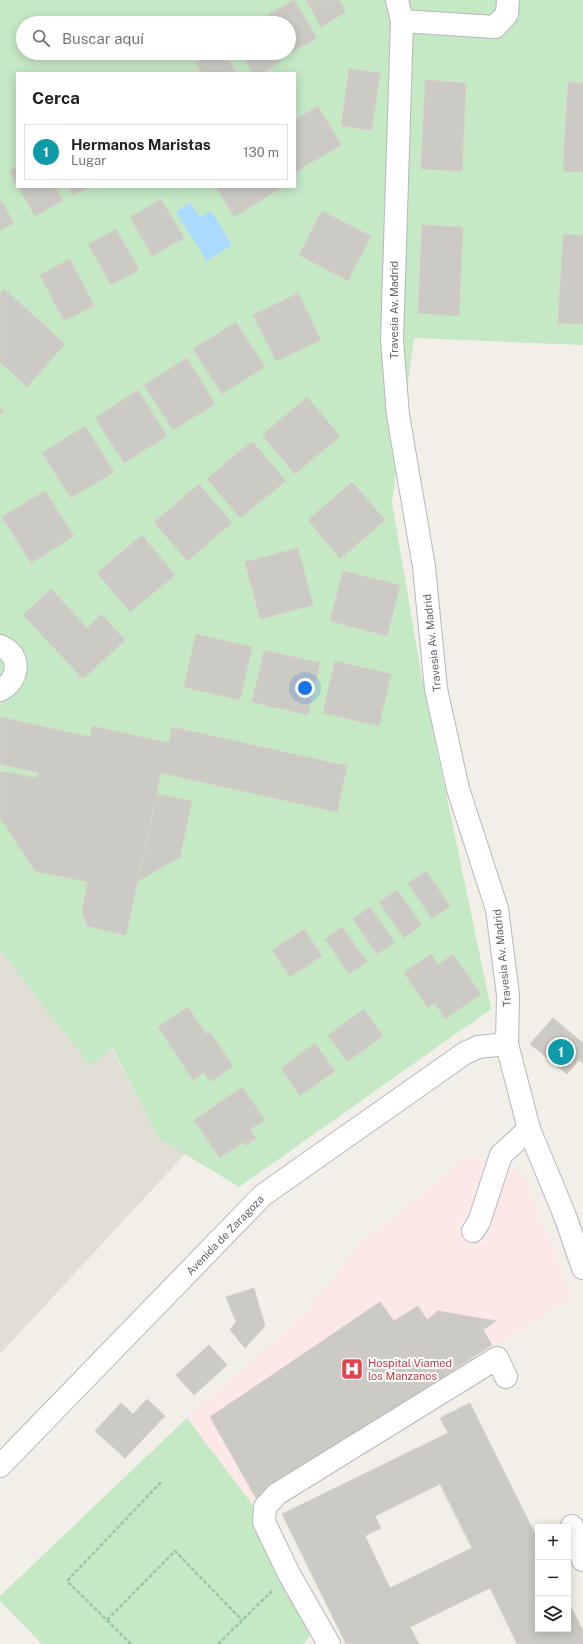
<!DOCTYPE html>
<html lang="es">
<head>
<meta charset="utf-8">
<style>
  body { margin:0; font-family:"Public Sans",sans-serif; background:#f6f6f6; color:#202124 }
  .controls { position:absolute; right:12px; bottom:12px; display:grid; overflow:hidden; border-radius:0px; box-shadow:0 2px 10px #0003 }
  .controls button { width:36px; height:36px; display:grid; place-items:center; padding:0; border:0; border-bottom:1px solid #e0e0e0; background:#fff; color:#202124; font:20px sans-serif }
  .you { position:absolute; left:305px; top:688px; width:14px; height:14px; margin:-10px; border:3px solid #fff; border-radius:50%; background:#1a73e8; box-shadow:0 0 0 6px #1a73e833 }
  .badge { display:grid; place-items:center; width:26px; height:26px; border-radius:50%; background:#ea4335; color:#fff; font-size:13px; font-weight:700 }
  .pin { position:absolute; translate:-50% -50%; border:2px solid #fff; box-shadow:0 1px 4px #0006 }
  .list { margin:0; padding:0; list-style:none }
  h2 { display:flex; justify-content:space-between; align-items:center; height:52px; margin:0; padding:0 16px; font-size:17px }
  h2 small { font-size:13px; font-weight:400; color:#757577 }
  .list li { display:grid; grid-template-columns:26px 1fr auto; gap:12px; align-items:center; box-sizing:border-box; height:56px; margin:0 8px 8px; padding:0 8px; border:1px solid #e0e0e0; border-radius:0px }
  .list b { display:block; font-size:15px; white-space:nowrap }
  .list p { margin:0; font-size:13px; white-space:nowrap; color:#757577 }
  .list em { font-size:13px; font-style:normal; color:#757577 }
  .icon { flex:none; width:22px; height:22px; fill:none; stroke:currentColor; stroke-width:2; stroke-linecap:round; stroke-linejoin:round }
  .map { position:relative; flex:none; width:583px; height:1644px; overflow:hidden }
  .search { position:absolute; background:#fff; box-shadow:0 2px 10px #0003; left:16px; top:16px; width:280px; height:44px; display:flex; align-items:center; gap:10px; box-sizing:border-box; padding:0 14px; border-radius:22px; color:#757577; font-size:15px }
  .panel { position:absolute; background:#fff; box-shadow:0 2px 10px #0003; left:16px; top:72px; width:280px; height:116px; border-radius:0px }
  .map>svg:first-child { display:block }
  .education { fill:#e1ded6 }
  .medical { fill:#fce8e6 }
  .green { fill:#c5e8c5; fill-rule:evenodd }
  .water { fill:#aadaff }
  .building { fill:#cccac5; stroke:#d6d1c6; fill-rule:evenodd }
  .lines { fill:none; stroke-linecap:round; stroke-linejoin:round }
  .minor-casing { stroke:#b5b8bc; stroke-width:24 }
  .path { stroke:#9cc7a9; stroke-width:2.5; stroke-dasharray:4 2; stroke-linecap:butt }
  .minor { stroke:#fff; stroke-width:22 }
  .labels { text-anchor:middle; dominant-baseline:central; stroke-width:4; stroke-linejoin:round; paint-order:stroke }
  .street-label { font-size:11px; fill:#5f6368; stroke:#fff }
  .health-label { font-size:11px; fill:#be3a42; stroke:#fff; text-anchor:start }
</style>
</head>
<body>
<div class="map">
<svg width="583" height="1644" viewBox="0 0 583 1644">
  <rect width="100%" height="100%" fill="#f1efe8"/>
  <path class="education" d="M0,950L90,1066L111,1048L159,1137L185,1154L0,1354Z"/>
  <path class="medical" d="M470,1156L514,1170L525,1180L571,1297L252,1504L187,1418L300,1320L361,1244Z"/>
  <g class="green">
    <path d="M0,0H583V345L414,338L392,503L422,678L491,1009L239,1187L159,1138L112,1048L90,1066L0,950ZM23,23H289V53H23ZM17,73H295V187H17Z"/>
    <path d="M187,1418L252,1504L310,1636L303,1644H42L0,1601V1596Z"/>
  </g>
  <path class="water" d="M190,203L200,217L211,211L232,245L207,261L176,212Z"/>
  <g class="building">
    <path d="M294,0L317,38L292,52L289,47V23H275L269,14Z"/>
    <path d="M306,0H339L346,12L321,27Z"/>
    <path d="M213,53H224L236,73H202L196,63Z"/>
    <path d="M241,53H274L280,62L262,73H253Z"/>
    <path d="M349,69L380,73L372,130L341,126Z"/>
    <path d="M425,80L466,83L462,171L421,169Z"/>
    <path d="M568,82L583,83V172L563,171Z"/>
    <path d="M318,106L341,145L295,172V120Z"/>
    <path d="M17,166V185L9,171Z"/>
    <path d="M18,187H55L63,200L35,216Z"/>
    <path d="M68,187H88L73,195Z"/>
    <path d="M216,187H281V188L234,217Z"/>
    <path d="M0,199L14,223L0,231Z"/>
    <path d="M161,199L184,238L152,256L130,217Z"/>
    <path d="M322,211L371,236L348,281L299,255Z"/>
    <path d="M422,225L463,227L459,316L418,313Z"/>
    <path d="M116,229L139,270L111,285L88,244Z"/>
    <path d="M563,234L583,235V324L558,323Z"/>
    <path d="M70,259L94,306L64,321L40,275Z"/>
    <path d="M4,289L65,344L27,387L0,362V293Z"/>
    <path d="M298,293L321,340L276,361L253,315Z"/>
    <path d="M236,322L265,367L222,394L193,349Z"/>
    <path d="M187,358L215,404L173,430L144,385Z"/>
    <path d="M138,390L167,436L124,463L95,418Z"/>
    <path d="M307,397L340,436L295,474L262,435Z"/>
    <path d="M0,406L4,411L0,415Z"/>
    <path d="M85,426L114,472L71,498L42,453Z"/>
    <path d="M252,441L286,481L240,518L207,479Z"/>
    <path d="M352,482L385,520L340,559L308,520Z"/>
    <path d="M199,484L232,523L187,561L154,522Z"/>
    <path d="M45,491L74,536L31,563L2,517Z"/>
    <path d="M142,535L175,575L130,612L97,573Z"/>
    <path d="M298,548L313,605L260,619L245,562Z"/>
    <path d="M343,571L400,585L387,636L330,621Z"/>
    <path d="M51,589L87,628L101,614L125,640L83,679L23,615Z"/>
    <path d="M196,634L252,647L240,700L184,687Z"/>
    <path d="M264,650L320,663L308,715L252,702Z"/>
    <path d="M335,661L391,674L379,726L323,713Z"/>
    <path d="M0,717L90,737L92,726L169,743L172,727L347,766L337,812L161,773L126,935L87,926L82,912L88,882L35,871L0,818V771L37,778L39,773L0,764Z"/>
    <path d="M157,794L192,801L180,857L138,881Z"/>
    <path d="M426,871L450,906L432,919L408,883Z"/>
    <path d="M397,890L422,925L404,938L379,902Z"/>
    <path d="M370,907L395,942L377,954L353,919Z"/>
    <path d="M342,927L367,962L349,974L325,939Z"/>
    <path d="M304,929L322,956L290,977L272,950Z"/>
    <path d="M431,954L438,965L453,954L481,994L445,1019L435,1003L428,1008L404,973Z"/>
    <path d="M188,1007L206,1034L210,1032L233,1066L210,1082L204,1072L193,1080L158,1027Z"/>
    <path d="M364,1009L383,1036L347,1062L328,1035Z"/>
    <path d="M553,1018L583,1043V1063L579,1060L567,1074L530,1044Z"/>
    <path d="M315,1043L335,1071L300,1096L281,1068Z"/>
    <path d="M242,1087L265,1120L250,1129L256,1138L246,1146L243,1142L220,1158L194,1120Z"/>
    <path d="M254,1288L265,1326L245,1348L230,1330L236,1322L226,1297Z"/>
    <path d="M380,1302L394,1321L418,1306L427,1320L438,1311L496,1321L483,1330L492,1345L256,1498L210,1417Z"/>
    <path d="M209,1345L227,1365L194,1395L176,1375Z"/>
    <path d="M147,1399L165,1416L125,1458L95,1431L121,1403L133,1414Z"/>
    <path d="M470,1403L538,1540V1629H568V1601L583,1631V1644H517L490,1588L410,1627L419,1644H346L282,1514L448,1433L440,1418ZM440,1484L472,1548L390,1588L365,1536L381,1528L375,1516Z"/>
  </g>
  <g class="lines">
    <g class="minor-casing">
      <g id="minor">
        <path d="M397,0L402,21L392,340L398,415L424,567L436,689L458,789L497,909L508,995L507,1044L529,1129L565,1216L583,1268"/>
        <path d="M402,21L495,27L507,14L508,0"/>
        <path d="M0,646C22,654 20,680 0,690"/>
        <path d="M473,1231L479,1222L501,1155L529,1129"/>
        <path d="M0,1466L263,1195L465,1053L478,1047L507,1044"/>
        <path d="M572,1526L583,1560"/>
        <path d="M329,1644L289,1574L264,1522L265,1507L277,1494L497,1358L506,1377"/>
      </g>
    </g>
    <g class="path">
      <path d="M107,1620L175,1551L242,1620"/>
      <path d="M131,1644L67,1581L161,1482"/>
      <path d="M218,1644L272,1591"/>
    </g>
    <use href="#minor" class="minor"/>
  </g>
  <defs>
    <g id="hospital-square" transform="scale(1.15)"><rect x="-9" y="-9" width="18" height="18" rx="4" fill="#e0444e" stroke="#fff"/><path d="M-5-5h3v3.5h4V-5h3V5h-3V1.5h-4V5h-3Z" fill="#fff"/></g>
  </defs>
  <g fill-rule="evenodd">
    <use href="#hospital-square" x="352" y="1369"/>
  </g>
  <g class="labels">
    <g class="street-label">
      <text transform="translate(394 310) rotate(-90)">Travesia Av. Madrid</text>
      <text transform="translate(432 643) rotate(-96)">Travesia Av. Madrid</text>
      <text transform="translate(502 958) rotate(-96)">Travesia Av. Madrid</text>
      <text transform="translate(225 1235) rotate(-46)">Avenida de Zaragoza</text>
    </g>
    <g class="health-label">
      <text x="368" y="1363">Hospital Viamed<tspan x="368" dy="13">los Manzanos</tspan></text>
    </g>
  </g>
</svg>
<div class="controls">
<button>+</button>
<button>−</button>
<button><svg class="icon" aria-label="layers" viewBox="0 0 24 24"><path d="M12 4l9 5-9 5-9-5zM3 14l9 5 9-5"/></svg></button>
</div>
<div class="you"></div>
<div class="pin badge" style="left:561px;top:1052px;background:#0f9aa8">1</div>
<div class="search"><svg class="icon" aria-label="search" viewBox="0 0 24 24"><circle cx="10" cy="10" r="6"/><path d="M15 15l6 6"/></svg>Buscar aquí</div>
<section class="panel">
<h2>Cerca<small></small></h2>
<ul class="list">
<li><span class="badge" style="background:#0f9aa8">1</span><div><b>Hermanos Maristas</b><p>Lugar</p></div><em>130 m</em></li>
</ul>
</section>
</div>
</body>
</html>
